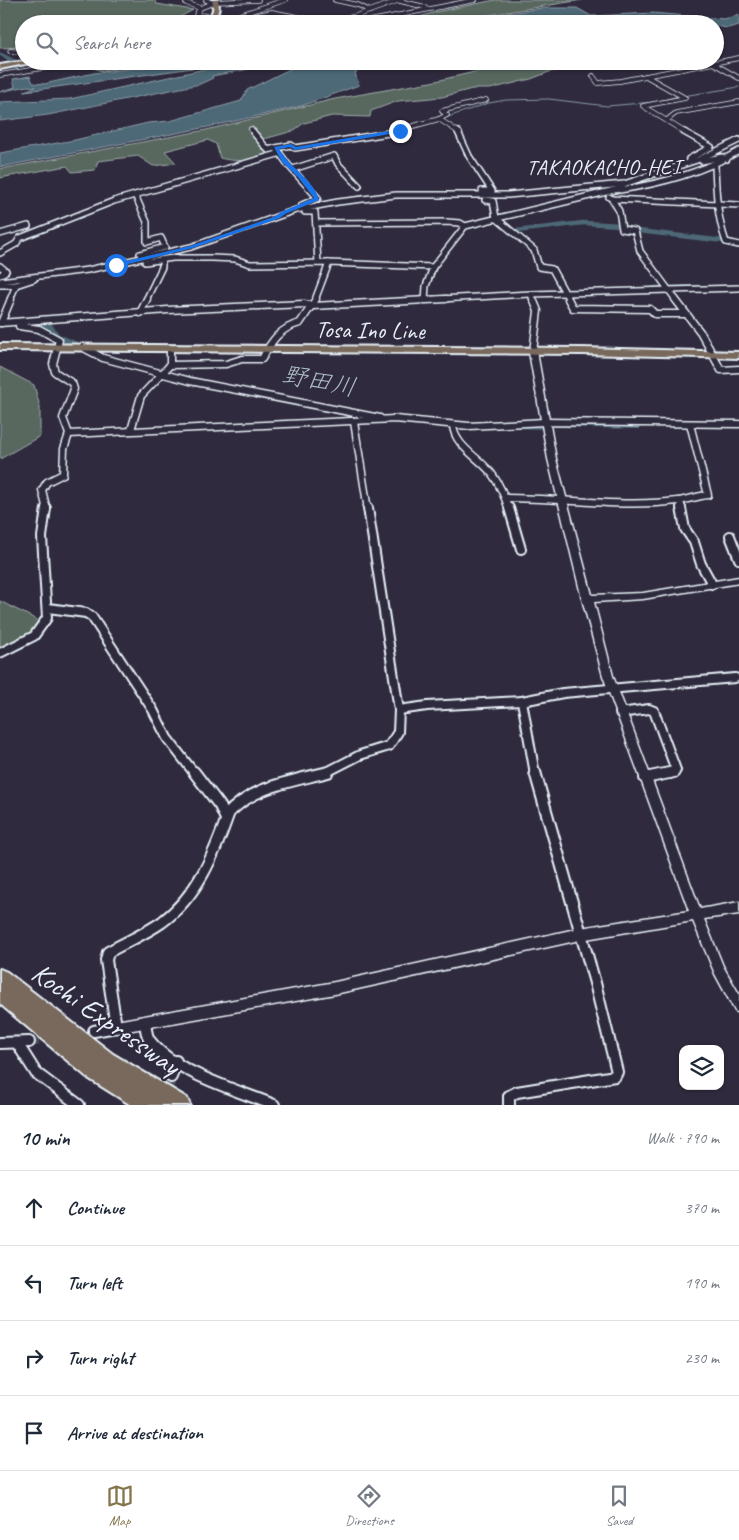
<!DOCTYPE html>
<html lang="en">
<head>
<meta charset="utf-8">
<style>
  body { margin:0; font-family:Caveat,"Klee One",sans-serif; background:#f2f2f3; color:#1f2937 }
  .controls { position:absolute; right:15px; bottom:15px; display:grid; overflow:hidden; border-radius:10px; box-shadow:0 1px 4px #0004 }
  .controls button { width:45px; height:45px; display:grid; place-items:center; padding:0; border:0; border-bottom:1px solid #e0e1e3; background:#fff; color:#1f2937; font:25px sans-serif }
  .stop { position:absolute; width:15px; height:15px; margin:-11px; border:4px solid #1a73e8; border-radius:50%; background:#fff }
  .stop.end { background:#1a73e8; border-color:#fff; box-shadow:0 1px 5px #0008 }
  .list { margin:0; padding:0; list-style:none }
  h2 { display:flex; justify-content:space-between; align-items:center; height:65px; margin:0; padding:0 20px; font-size:21px }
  h2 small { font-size:16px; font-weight:400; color:#747a83 }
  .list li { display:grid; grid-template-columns:32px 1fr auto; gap:15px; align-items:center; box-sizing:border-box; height:75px; padding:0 20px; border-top:1px solid #e0e1e3 }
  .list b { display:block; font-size:19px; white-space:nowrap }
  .list em { font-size:16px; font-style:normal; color:#747a83 }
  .icon { flex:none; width:28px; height:28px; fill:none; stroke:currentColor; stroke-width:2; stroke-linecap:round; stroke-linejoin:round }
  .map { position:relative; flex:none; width:739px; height:1105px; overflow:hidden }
  .search { position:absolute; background:#fff; box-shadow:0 1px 4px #0004; left:15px; right:15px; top:15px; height:55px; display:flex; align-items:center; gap:12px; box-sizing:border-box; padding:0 18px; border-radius:28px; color:#747a83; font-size:19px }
  .sheet { height:365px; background:#fff }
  nav { display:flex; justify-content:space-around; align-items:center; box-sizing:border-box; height:70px; border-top:1px solid #e0e1e3; background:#fff; font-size:14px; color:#747a83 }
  nav a { display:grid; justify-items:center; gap:2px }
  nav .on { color:#84754c }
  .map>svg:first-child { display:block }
  .green { fill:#59685f; stroke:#a0acac }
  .water { fill:#4e6776; stroke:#8c9eaa }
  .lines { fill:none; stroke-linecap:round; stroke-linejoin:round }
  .stream { stroke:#8c9eaa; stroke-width:1 }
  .canal { stroke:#4e6776; stroke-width:4.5 }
  .river { fill:#4e6776; fill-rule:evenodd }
  .minor-tunnel { stroke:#4b4859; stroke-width:10; stroke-dasharray:10 5; stroke-linecap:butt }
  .minor-far4-casing { stroke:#e8f1f8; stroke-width:5.5 }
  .minor-far3-casing { stroke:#e8f1f8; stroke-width:8 }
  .minor-far2-casing { stroke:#e8f1f8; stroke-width:9 }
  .minor-far1-casing { stroke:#e8f1f8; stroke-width:12 }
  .minor-casing { stroke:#e8f1f8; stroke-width:14 }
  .tertiary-casing { stroke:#e8f1f8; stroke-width:3 }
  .primary-casing { stroke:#e8f1f8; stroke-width:4 }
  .motorway-casing { stroke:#e8f1f8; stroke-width:4 }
  .minor-far4 { stroke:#2f2a3d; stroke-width:4 }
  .minor-far3 { stroke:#2f2a3d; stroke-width:5 }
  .minor-far2 { stroke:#2f2a3d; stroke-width:6 }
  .minor-far1 { stroke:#2f2a3d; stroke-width:8 }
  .minor { stroke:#2f2a3d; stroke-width:10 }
  .tertiary { fill:#2f2a3d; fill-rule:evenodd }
  .primary { fill:#78695c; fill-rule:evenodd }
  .motorway { fill:#78695c; fill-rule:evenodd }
  .route { fill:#1a73e8 }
  .labels { text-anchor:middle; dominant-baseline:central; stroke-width:4.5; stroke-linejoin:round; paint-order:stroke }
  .far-quarter-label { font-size:21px; letter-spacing:1px; fill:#e8f1f8; stroke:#2f2a3d }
  .street-label { font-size:24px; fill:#e8f1f8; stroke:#2f2a3d }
  .water-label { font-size:25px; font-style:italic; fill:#aabac4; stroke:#2f2a3d }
  .near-street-label { font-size:29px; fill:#e8f1f8; stroke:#2f2a3d }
</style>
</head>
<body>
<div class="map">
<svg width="739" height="1105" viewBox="0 0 739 1105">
  <rect width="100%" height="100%" fill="#2f2a3d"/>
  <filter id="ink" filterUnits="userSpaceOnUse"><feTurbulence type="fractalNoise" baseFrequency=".02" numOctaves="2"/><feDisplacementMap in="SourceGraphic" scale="10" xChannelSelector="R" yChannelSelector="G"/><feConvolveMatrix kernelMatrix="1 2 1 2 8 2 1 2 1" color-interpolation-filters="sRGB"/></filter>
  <g filter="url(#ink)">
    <g class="green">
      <path d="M0,0H154L157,4L193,10L178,18L182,21L180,24H70L62,22L24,24V47L0,48Z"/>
      <path d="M495,0H582L450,21L396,24L436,12Z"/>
      <path d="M88,61H166L102,71L83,64Z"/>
      <path d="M521,61H629L599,67L591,64L549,72L531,79L490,89H472L442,97L398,101L371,111L370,117L332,116L304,123L293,131L264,139L267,152C255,162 234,162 220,158L216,144L208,140L165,151L176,163L153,166L138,156L98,161L95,170L72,172L67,166L0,178V169L206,130L335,99L436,81Z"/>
      <path d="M0,367L34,385L40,407V436L0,459Z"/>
      <path d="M0,601L41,622L12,651L0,652Z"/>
    </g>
    <g class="water">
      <path d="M542,8H577L591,16L652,13L724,19L739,15V25L728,28L715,26V24L651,19L544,24H443Z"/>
      <path d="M198,61H291L212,76L213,78L200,84L48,115L0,121V102L70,99L236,62L42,89L24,91L36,87L27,86L0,92L15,87L13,79L30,76L33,83L44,84L94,73Z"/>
      <path d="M296,61H373L355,73L359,85L301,106L208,127L0,167V153L75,140L148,123L170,121L241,101L247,90L294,67L298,63Z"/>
    </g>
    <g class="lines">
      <g class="stream">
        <path d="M108,64L144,61"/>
        <path d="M0,70L53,61"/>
        <path d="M683,96L739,87"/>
        <path d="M445,118L489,103L506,100L549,99L607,106L654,102L679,96"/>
        <path d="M300,145L365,134"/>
        <path d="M231,165L276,151"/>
      </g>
      <g class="canal">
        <path d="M630,230L724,241"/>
        <path d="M516,231L583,223L621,225"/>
        <path d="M654,288L698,287"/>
      </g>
      <g class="river">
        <path d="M241,15L246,16L225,24H216Z"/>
        <path d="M0,52L16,60L19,70H15L11,62L0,56Z"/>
        <path d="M24,320L51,323L59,334L82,344L77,347L53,338L45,327L21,325V321Z"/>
        <path d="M555,422L638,423L643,426L638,429L551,427L550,425Z"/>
        <path d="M520,423H541L546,426L541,429L516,428L515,426Z"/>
      </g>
      <g class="minor-tunnel">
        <path d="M29,1042L53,1038"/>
        <path d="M165,1105L171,1077"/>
      </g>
      <g class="minor-far4-casing">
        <g id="minor-far4">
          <path d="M206,0L213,3L200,8L196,15L213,16"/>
          <path d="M335,0L358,5L370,11"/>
          <path d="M400,1L425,7"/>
          <path d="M213,2L258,0"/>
          <path d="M186,3L200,8"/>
          <path d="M239,19L272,12L323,22L353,17L400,0"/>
          <path d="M209,21L224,20L285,0"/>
          <path d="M355,24L475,0"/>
          <path d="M10,51L24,52"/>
          <path d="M711,62L739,78"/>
          <path d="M0,75L85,61"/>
          <path d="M593,76L598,83L620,81L739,58"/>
          <path d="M646,76L685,98L643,106L686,133"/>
          <path d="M439,119L447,115L442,111L486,100"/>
          <path d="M667,120L676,113L739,102"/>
          <path d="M251,129L254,133"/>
          <path d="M388,133L439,119L460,133"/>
        </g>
      </g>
      <g class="minor-far3-casing">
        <g id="minor-far3">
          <path d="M253,132L268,150L276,148L289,166L318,198L302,205"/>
          <path d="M458,132L469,156L492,191H482"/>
          <path d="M684,132L711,147L689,159"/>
          <path d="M276,148L291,145L295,148L395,132"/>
          <path d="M702,161L722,157L727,159"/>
          <path d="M715,166C716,192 717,217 726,242L739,245"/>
          <path d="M293,169L334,156L338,164L359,186"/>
          <path d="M620,190C663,183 701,173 739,151"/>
          <path d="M135,195L147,222V242L161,238L165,247L140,254"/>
          <path d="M609,197L612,199L739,205"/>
          <path d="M612,199L619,211L622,229L635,231L640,251L676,300"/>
          <path d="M485,200L493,201L496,218L534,250L539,267L552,269L569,300"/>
          <path d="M305,212H315L318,263"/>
          <path d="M316,223L447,222L460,223L465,226"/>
          <path d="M0,234L28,226"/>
          <path d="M0,253L16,244L20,238L114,201L278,154"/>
          <path d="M145,262L173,258H212L235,259L250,264L329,263L433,267"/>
          <path d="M0,266L6,271L0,275"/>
          <path d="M0,281L88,270L191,247L296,210L338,202L396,195H508L624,184L700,159L739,140"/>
          <path d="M0,285H16L34,279"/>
          <path d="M531,294L533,300"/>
          <path d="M10,300L16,285"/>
          <path d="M146,300L162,267V260"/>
          <path d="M315,300L329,263"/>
          <path d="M423,300L531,294L739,288"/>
          <path d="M425,300L426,286L433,267L465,226L623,188"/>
        </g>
      </g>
      <g class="minor-far2-casing">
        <g id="minor-far2">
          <path d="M533,299L538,311L533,352"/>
          <path d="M568,299L573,308L650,309L655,314H685"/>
          <path d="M675,299L701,333L721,370L739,369"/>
          <path d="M140,313L147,299"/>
          <path d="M0,323L168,310L304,304L313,306L446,299"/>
          <path d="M1,323L11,299"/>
          <path d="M19,326L39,329L59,340L53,364L55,372L72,383L74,389L63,418L69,434L64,449L63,474L47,482L42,490L47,510"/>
          <path d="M82,347L103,358L190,381L380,418"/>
          <path d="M170,365L226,364L242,359H262C271,341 280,328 300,323L316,299"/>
          <path d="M354,422L368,510"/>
          <path d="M453,425C454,446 480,458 492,474C500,485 505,497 509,510"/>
          <path d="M131,430L141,396L170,365V348"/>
          <path d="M69,434L395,419L469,426L544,422L739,424"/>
          <path d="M506,498C563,498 621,508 678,501C688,500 697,496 708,495L690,424"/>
          <path d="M680,501L682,510"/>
        </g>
      </g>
      <g class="minor-far1-casing">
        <g id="minor-far1">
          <path d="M509,508L521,549"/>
          <path d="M681,508L685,529L694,542L701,564L712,584"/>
          <path d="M730,536L739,559"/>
          <path d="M48,608L86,613L92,617L153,710L167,738L195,774"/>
          <path d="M0,653L34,636L47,618L42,537L46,508"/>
          <path d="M522,701L535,774"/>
          <path d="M399,710L427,706L522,701L563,693L735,678"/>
          <path d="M620,713L649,709L654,711L676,770L670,774"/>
          <path d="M323,774L360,755L389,746L398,732L399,710L368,508"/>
        </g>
      </g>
      <g class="minor-casing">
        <g id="minor">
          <path d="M194,772L220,806L225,817C251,786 290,782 328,772"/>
          <path d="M645,778L674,772"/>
          <path d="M145,1022C146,1028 146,1036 150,1041C175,1073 237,1090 274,1105"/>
          <path d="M94,1031L116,1027L106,960L108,952C126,942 145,934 162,922C197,896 214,855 228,815"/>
          <path d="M0,1043L29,1042"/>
          <path d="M17,1043L36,1073L79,1105"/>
          <path d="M171,1077L176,1061"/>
          <path d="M509,1105V1096L517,1092L615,1076L617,1072L595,983L535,772"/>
        </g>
      </g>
      <g class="tertiary-casing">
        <path id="tertiary" d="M530,350H536L537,352L556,459L592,595L643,593L739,577V583L643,599L594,602L613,676L700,909L739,902V914L704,919L723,966L739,994V1013L735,1011L715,974L693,921L580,940L335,994L116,1033L112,1031L110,1027L112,1023L116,1021L335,982L580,928L689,911L603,676L582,599L548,459L529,352Z"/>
      </g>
      <g class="primary-casing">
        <g id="primary">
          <path d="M212,0H218C221,11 216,17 208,24H201C210,17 216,12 212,0Z"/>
          <path d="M24,61H40L0,69V65Z"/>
          <path d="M0,344L582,348L739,352V358L582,354L0,350Z"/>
        </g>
      </g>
      <g class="motorway-casing">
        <path id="motorway" d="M0,969L7,972L113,1054L187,1098L190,1105H131L88,1078L0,1004Z"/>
      </g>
      <use href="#minor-far4" class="minor-far4"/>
      <use href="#minor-far3" class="minor-far3"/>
      <use href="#minor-far2" class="minor-far2"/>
      <use href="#minor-far1" class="minor-far1"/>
      <use href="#minor" class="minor"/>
      <use href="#tertiary" class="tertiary"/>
      <use href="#primary" class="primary"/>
      <use href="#motorway" class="motorway"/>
    </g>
  </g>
  <path class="route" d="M400,129L402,132L295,150L290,147L279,149C289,167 315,181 319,200L285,214L280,218L193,248L116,267L105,266L190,246L276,216L281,212L314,198L298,177L282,162L274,147L291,144L296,147Z"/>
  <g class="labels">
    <g class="far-quarter-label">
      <text x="604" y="167">TAKAOKACHO-HEI</text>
    </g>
    <g class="street-label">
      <text transform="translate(370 330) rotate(1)">Tosa Ino Line</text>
    </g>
    <g class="water-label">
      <text transform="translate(319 381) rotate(11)">野田川</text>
    </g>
    <g class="near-street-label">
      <text transform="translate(106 1019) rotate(35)">Kochi Expressway</text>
    </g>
  </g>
</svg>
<div class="controls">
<button><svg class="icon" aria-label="layers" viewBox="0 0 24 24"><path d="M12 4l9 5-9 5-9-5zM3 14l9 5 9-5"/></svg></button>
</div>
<div class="stop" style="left:116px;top:265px"></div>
<div class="stop end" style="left:400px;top:131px"></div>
<div class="search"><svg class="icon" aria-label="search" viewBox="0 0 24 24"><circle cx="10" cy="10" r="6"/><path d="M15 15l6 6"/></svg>Search here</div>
</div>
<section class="sheet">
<h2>10 min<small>Walk · 790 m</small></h2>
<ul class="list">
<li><svg class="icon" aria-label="ahead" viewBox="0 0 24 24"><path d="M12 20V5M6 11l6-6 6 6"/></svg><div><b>Continue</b></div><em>370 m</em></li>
<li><svg class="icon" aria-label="left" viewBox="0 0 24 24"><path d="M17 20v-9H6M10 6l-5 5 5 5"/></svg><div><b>Turn left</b></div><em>190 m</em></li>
<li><svg class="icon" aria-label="right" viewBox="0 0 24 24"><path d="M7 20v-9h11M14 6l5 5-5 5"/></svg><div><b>Turn right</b></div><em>230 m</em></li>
<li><svg class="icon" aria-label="arrive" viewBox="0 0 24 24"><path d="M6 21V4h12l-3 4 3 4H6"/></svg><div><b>Arrive at destination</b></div></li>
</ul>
</section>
<nav>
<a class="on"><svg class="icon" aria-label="map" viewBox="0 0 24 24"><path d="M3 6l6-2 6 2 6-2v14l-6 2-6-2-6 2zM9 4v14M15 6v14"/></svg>Map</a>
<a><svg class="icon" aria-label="directions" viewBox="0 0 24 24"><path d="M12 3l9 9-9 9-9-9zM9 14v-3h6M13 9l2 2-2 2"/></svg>Directions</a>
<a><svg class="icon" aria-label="saved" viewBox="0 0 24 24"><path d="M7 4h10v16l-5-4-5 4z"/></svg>Saved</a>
</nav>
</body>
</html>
